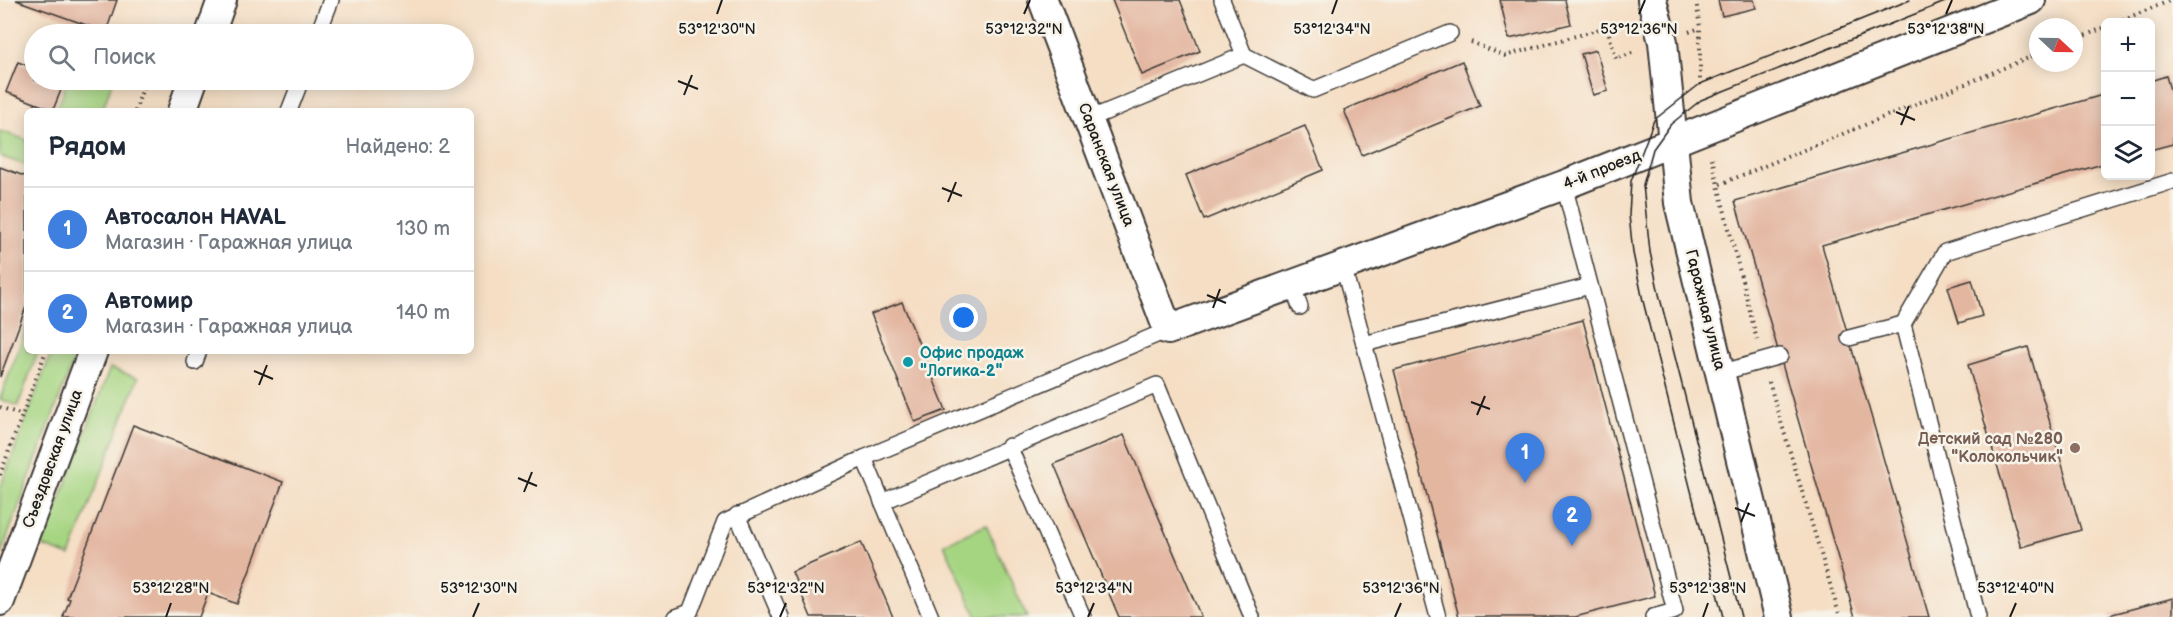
<!DOCTYPE html>
<html lang="ru">
<head>
<meta charset="utf-8">
<style>
  body { margin:0; font-family:"Balsamiq Sans",sans-serif; background:#f6f6f7; color:#1f2937 }
  .controls { position:absolute; right:18px; top:18px; display:grid; overflow:hidden; border-radius:9px; box-shadow:0 3px 15px #0003 }
  .controls button { width:54px; height:54px; display:grid; place-items:center; padding:0; border:0; border-bottom:2px solid #e0e1e3; background:#fff; color:#1f2937; font:30px sans-serif }
  .compass { position:absolute; left:2029px; top:18px; width:54px; height:54px; border-radius:50%; background:#fff; box-shadow:0 3px 15px #0003; rotate:112deg }
  .you { position:absolute; left:964px; top:318px; width:21px; height:21px; margin:-15px; border:4px solid #fff; border-radius:50%; background:#1a73e8; box-shadow:0 0 0 9px #1a73e833 }
  .badge { display:grid; place-items:center; width:39px; height:39px; border-radius:50%; background:#c8321e; color:#fff; font-size:20px; font-weight:700 }
  .pin { position:absolute; translate:-50% -50px; filter:drop-shadow(0 2px 3px #0008) }
  .pin::after { content:''; position:absolute; top:32px; width:21px; height:18px; background:inherit; clip-path:polygon(0 0,100% 0,50% 100%) }
  .list { margin:0; padding:0; list-style:none }
  h2 { display:flex; justify-content:space-between; align-items:center; height:78px; margin:0; padding:0 24px; font-size:26px }
  h2 small { font-size:20px; font-weight:400; color:#747a83 }
  .list li { display:grid; grid-template-columns:39px 1fr auto; gap:18px; align-items:center; box-sizing:border-box; height:84px; padding:0 24px; border-top:2px solid #e0e1e3 }
  .list b { display:block; font-size:22px; white-space:nowrap }
  .list p { margin:0; font-size:20px; white-space:nowrap; color:#747a83 }
  .list em { font-size:20px; font-style:normal; color:#747a83 }
  .icon { flex:none; width:33px; height:33px; fill:none; stroke:currentColor; stroke-width:2; stroke-linecap:round; stroke-linejoin:round }
  .map { position:relative; flex:none; width:2173px; height:617px; overflow:hidden }
  .search { position:absolute; background:#fff; box-shadow:0 3px 15px #0003; left:24px; top:24px; width:450px; height:66px; display:flex; align-items:center; gap:15px; box-sizing:border-box; padding:0 21px; border-radius:33px; color:#747a83; font-size:22px }
  .panel { position:absolute; background:#fff; box-shadow:0 3px 15px #0003; left:24px; top:108px; width:450px; height:246px; border-radius:9px }
  .map>svg:first-child { display:block }
  .green { fill:#a6d582; stroke:#61784f; stroke-width:1.5 }
  .building { fill:#e3b6a0 }
  .lines { fill:none; stroke-linecap:round; stroke-linejoin:round }
  .lane-casing { stroke:#3d3935; stroke-width:18 }
  .street-casing { stroke:#3d3935; stroke-width:32 }
  .path { stroke:#3d3935; stroke-width:4; stroke-dasharray:1.5 4.5; stroke-linecap:butt }
  .lane { stroke:#fff; stroke-width:15 }
  .street { stroke:#fff; stroke-width:28 }
  .tram { stroke:#1c1c1c; stroke-width:1.5 }
  .ticks { fill:none; stroke:#1c1c1c; stroke-width:2 }
  .culture-dot { fill:#0f9aa8; stroke:#f7f3e8; stroke-width:2 }
  .education-dot { fill:#8d6e63; stroke:#f7f3e8; stroke-width:2 }
  .labels { text-anchor:middle; dominant-baseline:central; stroke-width:5; stroke-linejoin:round; paint-order:stroke }
  .street-label { font-size:16px; fill:#1c1c1c; stroke:#f7f3e8 }
  .culture-label { font-size:16px; font-weight:bold; fill:#0d838f; stroke:#f7f3e8; text-anchor:start }
  .education-label { font-size:16px; font-weight:bold; fill:#785e54; stroke:#f7f3e8; text-anchor:end }
  .ticks-label { font-size:15px; text-anchor:middle; fill:#1c1c1c; stroke:#f7f3e8; stroke-width:5; stroke-linejoin:round; paint-order:stroke }
</style>
</head>
<body>
<div class="map">
<svg width="2173" height="617" viewBox="0 0 2173 617">
  <rect width="100%" height="100%" fill="#f7f3e8"/>
  <filter id="ink" filterUnits="userSpaceOnUse"><feTurbulence type="fractalNoise" baseFrequency=".0167" numOctaves="2"/><feDisplacementMap in="SourceGraphic" scale="12" xChannelSelector="R" yChannelSelector="G"/><feConvolveMatrix kernelMatrix="1 2 1 2 8 2 1 2 1" color-interpolation-filters="sRGB"/></filter>
  <filter id="wash" filterUnits="userSpaceOnUse"><feTurbulence type="fractalNoise" baseFrequency=".008" numOctaves="4" result="noise"/><feDisplacementMap in="SourceGraphic" scale="24" xChannelSelector="R" yChannelSelector="G"/><feGaussianBlur stdDeviation="1.35" result="paint"/><feColorMatrix in="noise" values="0 0 0 0 0 0 0 0 0 0 0 0 0 0 0 0 0 1.4 0 .05"/><feComposite in="paint" operator="in"/></filter>
  <g filter="url(#wash)">
    <rect width="100%" height="100%" fill="#f5dec4"/>
    <g class="green">
      <path d="M68,80H113L102,111H56Z"/>
      <path d="M0,131L27,140V166L0,156Z"/>
      <path d="M27,326V351H38L18,406L0,399Z"/>
      <path d="M52,351H77L0,556V488Z"/>
      <path d="M110,368L138,378L70,556L42,546Z"/>
      <path d="M986,525L1027,617H977L944,544Z"/>
    </g>
    <g id="blocks">
      <g class="building">
        <path d="M16,0H117L106,32Z"/>
        <path d="M1112,0H1180L1200,51L1142,75Z"/>
        <path d="M1500,0H1565L1571,24L1509,39Z"/>
        <path d="M1718,0H1754L1756,8L1722,16Z"/>
        <path d="M1596,50L1608,91L1593,95L1581,54Z"/>
        <path d="M1462,61L1480,106L1362,155L1344,110Z"/>
        <path d="M18,62L34,68V80H65L53,110L6,92Z"/>
        <path d="M2166,76L2173,100V144L2150,150V81Z"/>
        <path d="M2106,94V163L1822,245L1929,617H1855L1735,201Z"/>
        <path d="M1305,126L1323,170L1204,220L1186,175Z"/>
        <path d="M0,167L27,177V304L0,377Z"/>
        <path d="M1972,280L1982,316L1959,323L1948,287Z"/>
        <path d="M902,302L946,410L915,422L871,314Z"/>
        <path d="M1583,320L1655,596L1575,617H1459L1394,370Z"/>
        <path d="M2028,347L2081,530L2021,547L1968,365Z"/>
        <path d="M133,425L283,482L237,604L208,593L199,617H63L70,599L67,598Z"/>
        <path d="M1124,435L1201,617H1119L1054,464Z"/>
        <path d="M861,542L893,617H811L792,572Z"/>
        <path d="M2173,598V617H2110L2109,615Z"/>
      </g>
    </g>
  </g>
  <g filter="url(#ink)">
    <use href="#blocks" fill-opacity="0" stroke="#3d3935" stroke-width="1.5"/>
    <g class="lines">
      <g class="lane-casing">
        <g id="lane">
          <path d="M318,34L331,0"/>
          <path d="M1244,55L1313,90L1450,33"/>
          <path d="M289,111L301,80"/>
          <path d="M1089,119L1244,55L1222,0"/>
          <path d="M1564,185L1675,611L1653,617"/>
          <path d="M1343,266L1438,617"/>
          <path d="M1292,285L1300,307"/>
          <path d="M1903,324L1978,617"/>
          <path d="M1849,338L1903,324L1945,252L2173,181"/>
          <path d="M1364,344L1590,286"/>
          <path d="M195,362L199,351"/>
          <path d="M1720,373L1780,356"/>
          <path d="M1009,446L1083,617"/>
          <path d="M864,458L931,617"/>
          <path d="M882,502L1157,385L1252,617"/>
          <path d="M737,515L781,617"/>
          <path d="M676,617L690,612L725,522L864,458L1168,330"/>
        </g>
      </g>
      <g class="street-casing">
        <g id="street">
          <path d="M1043,0L1168,330L1564,185L2031,0"/>
          <path d="M1652,0L1663,42L1679,203L1779,617"/>
          <path d="M210,34L222,0"/>
          <path d="M182,111L193,80"/>
          <path d="M0,601L93,351"/>
        </g>
      </g>
      <g class="path">
        <path d="M1696,0L1700,28V86"/>
        <path d="M2117,22L2172,0"/>
        <path d="M1689,32L1700,28"/>
        <path d="M2074,40L2106,27"/>
        <path d="M1471,42L1505,56L1607,27L1616,59L1635,52"/>
        <path d="M135,111L144,85"/>
        <path d="M1712,158L1718,185"/>
        <path d="M1757,340L1718,185L2038,54"/>
        <path d="M1769,382L1840,617"/>
        <path d="M0,407L22,415"/>
        <path d="M0,475L46,351"/>
      </g>
      <use href="#lane" class="lane"/>
      <use href="#street" class="street"/>
      <g class="tram">
        <path d="M1723,617L1643,301L1633,253L1629,215L1631,181L1654,120L1700,84L1910,0"/>
        <path d="M1741,617L1659,294L1650,252L1643,185L1653,149L1671,124L1701,100L1950,0"/>
      </g>
    </g>
  </g>
  <path class="ticks" d="M717,14L722,0M1024,14L1030,0M1332,14L1337,0M1639,14L1645,0M1946,14L1952,0M678,81L698,89M684,95L692,75M1896,112L1915,120M1901,125L1909,106M942,188L962,196M948,202L956,182M1207,295L1226,303M1213,308L1220,289M254,371L273,379M259,385L267,365M1471,402L1490,409M1477,415L1485,396M518,478L537,486M524,492L532,472M1735,508L1755,516M1741,522L1749,503M166,617L171,603M473,617L479,603M780,617L786,603M1088,617L1094,603M1395,617L1401,603M1703,617L1708,603M2010,617L2016,603"/>
  <circle class="culture-dot" cx="908" cy="362" r="6"/>
  <circle class="education-dot" cx="2075" cy="448" r="6"/>
  <g class="labels">
    <g class="street-label">
      <text transform="translate(1106 165) rotate(69)">Саранская улица</text>
      <text transform="translate(1602 170) rotate(-22)">4-й проезд</text>
      <text transform="translate(1705 310) rotate(76)">Гаражная улица</text>
      <text transform="translate(53 459) rotate(-70)">Съездовская улица</text>
    </g>
    <g class="culture-label">
      <text x="920" y="353">Офис продаж<tspan x="920" dy="18">"Логика-2"</tspan></text>
    </g>
    <g class="education-label">
      <text x="2063" y="439">Детский сад №280<tspan x="2063" dy="18">"Колокольчик"</tspan></text>
    </g>
  </g>
  <g class="ticks-label">
    <text x="1024" y="34">53°12'32"N</text>
    <text x="1946" y="34">53°12'38"N</text>
    <text x="717" y="34">53°12'30"N</text>
    <text x="1332" y="34">53°12'34"N</text>
    <text x="1639" y="34">53°12'36"N</text>
    <text x="171" y="593">53°12'28"N</text>
    <text x="479" y="593">53°12'30"N</text>
    <text x="786" y="593">53°12'32"N</text>
    <text x="1094" y="593">53°12'34"N</text>
    <text x="1401" y="593">53°12'36"N</text>
    <text x="1708" y="593">53°12'38"N</text>
    <text x="2016" y="593">53°12'40"N</text>
  </g>
</svg>
<div class="controls">
<button>+</button>
<button>−</button>
<button><svg class="icon" aria-label="layers" viewBox="0 0 24 24"><path d="M12 4l9 5-9 5-9-5zM3 14l9 5 9-5"/></svg></button>
</div>
<svg class="compass" viewBox="-18 -18 36 36"><path d="M0-13l5 13h-10z" fill="#e53935"/><path d="M0 13l5-13h-10z" fill="#747a83"/></svg>
<div class="you"></div>
<div class="pin badge" style="left:1525px;top:483px;background:#3f7fe0">1</div>
<div class="pin badge" style="left:1572px;top:546px;background:#3f7fe0">2</div>
<div class="search"><svg class="icon" aria-label="search" viewBox="0 0 24 24"><circle cx="10" cy="10" r="6"/><path d="M15 15l6 6"/></svg>Поиск</div>
<section class="panel">
<h2>Рядом<small>Найдено: 2</small></h2>
<ul class="list">
<li><span class="badge" style="background:#3f7fe0">1</span><div><b>Автосалон HAVAL</b><p>Магазин · Гаражная улица</p></div><em>130 m</em></li>
<li><span class="badge" style="background:#3f7fe0">2</span><div><b>Автомир</b><p>Магазин · Гаражная улица</p></div><em>140 m</em></li>
</ul>
</section>
</div>
</body>
</html>
